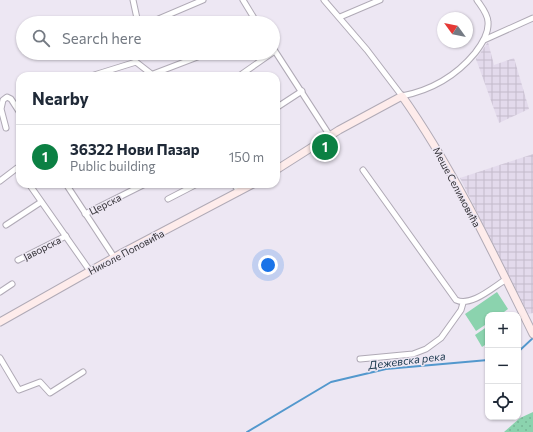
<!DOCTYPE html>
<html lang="en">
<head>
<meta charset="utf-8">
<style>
  body { margin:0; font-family:Commissioner,sans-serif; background:#f2f2f3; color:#1f2937 }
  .controls { position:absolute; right:12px; bottom:12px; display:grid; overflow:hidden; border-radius:8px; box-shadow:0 1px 3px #0004 }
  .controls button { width:36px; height:36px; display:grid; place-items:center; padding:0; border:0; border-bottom:1px solid #e0e1e3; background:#fff; color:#1f2937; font:20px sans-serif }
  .compass { position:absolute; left:437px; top:12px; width:36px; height:36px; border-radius:50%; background:#fff; box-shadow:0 1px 3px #0004; rotate:303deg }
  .you { position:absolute; left:268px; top:265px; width:14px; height:14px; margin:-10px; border:3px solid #fff; border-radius:50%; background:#1a73e8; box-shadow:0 0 0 6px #1a73e833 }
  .badge { display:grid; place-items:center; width:26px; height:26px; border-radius:50%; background:#0b8043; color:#fff; font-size:13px; font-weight:700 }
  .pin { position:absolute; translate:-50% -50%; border:2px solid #fff; box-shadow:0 1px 4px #0006 }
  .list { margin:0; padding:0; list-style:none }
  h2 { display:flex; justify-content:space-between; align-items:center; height:52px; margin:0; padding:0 16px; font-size:17px }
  h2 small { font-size:13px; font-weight:400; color:#747a83 }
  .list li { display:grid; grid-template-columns:26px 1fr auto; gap:12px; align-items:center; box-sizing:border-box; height:64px; padding:0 16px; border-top:1px solid #e0e1e3 }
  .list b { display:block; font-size:15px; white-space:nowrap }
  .list p { margin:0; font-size:13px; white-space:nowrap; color:#747a83 }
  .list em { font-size:13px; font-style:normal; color:#747a83 }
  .icon { flex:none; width:22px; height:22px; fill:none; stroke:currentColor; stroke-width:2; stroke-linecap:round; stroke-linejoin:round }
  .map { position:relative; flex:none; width:533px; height:432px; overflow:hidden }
  .search { position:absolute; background:#fff; box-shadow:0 1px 3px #0004; left:16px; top:16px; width:264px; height:44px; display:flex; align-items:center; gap:10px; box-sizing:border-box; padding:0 14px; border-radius:22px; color:#747a83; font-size:15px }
  .panel { position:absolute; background:#fff; box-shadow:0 1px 3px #0004; left:16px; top:72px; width:264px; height:116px; border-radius:12px }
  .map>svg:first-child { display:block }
  .industrial { fill:url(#industrial-grid) }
  .grass { fill:url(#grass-dots) }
  .garden { fill:#8bd3ae }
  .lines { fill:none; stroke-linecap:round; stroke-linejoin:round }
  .stream { stroke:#5398cd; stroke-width:2 }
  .street-casing { stroke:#b0aab6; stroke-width:7 }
  .secondary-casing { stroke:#b0aab6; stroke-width:9 }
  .street { stroke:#fff; stroke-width:5 }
  .secondary { stroke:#feeceb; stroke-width:7 }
  .labels { text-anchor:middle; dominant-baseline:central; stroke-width:3; stroke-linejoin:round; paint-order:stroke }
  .street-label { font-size:10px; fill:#302e33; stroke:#ede7f3 }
  .water-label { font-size:11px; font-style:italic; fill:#18364c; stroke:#ede7f3 }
</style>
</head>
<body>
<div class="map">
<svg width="533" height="432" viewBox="0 0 533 432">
  <defs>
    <pattern id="industrial-grid" width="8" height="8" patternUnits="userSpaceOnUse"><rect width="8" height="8" fill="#e3daec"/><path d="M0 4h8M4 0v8" fill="none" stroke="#c3bbcb"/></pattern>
    <pattern id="grass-dots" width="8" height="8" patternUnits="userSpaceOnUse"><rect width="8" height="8" fill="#8bd3ae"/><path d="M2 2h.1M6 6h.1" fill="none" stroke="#78b596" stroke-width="1.8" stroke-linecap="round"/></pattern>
  </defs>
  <rect width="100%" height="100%" fill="#ede7f3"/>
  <g class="industrial">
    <path d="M488,42L494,65L514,58L529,109L499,123L476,59Z"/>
    <path d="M533,154V313L528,314L460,178Z"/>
  </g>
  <path class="grass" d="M533,412V432H504L520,418Z"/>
  <g class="garden">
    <path d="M497,292L508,309L500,315H488V323L476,331L465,314Z"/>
    <path d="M488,326V343L482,347L475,335Z"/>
  </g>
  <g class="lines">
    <g class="stream">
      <path d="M518,352L533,338"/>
      <path d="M247,432L331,382L386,369L488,360"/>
    </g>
    <g class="street-casing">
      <g id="street">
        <path d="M133,0L138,23"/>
        <path d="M243,0L257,23"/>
        <path d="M324,0L367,50L402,96C432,90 456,76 475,53C482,44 489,33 488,22C488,14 481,6 477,0"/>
        <path d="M340,17L380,0"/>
        <path d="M149,23L203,0"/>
        <path d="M484,40L533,18"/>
        <path d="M273,48L330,136"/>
        <path d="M153,74L208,53"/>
        <path d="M91,76L136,62L154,76"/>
        <path d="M239,76L272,53"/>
        <path d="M276,108L302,91"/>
        <path d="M6,128L1,109L3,100L7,97L11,99L20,113"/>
        <path d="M363,170L456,300C471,307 492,288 505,280"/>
        <path d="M0,181L17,168L20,172"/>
        <path d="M29,184L90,271"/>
        <path d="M66,184L114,257"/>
        <path d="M234,184L239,192"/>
        <path d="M168,199L197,184"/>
        <path d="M85,214L145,184"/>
        <path d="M6,225L41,202"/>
        <path d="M18,260L66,236"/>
        <path d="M0,292L12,284"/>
        <path d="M0,358L19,390L40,382L50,393L83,372"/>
        <path d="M360,359L413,354L426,349L441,338L461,310L463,303"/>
      </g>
    </g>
    <g class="secondary-casing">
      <g id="secondary">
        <path d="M276,170L339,130L402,96C454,170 493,253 533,334"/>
        <path d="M0,322L122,253L253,184"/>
      </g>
    </g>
    <use href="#street" class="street"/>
    <use href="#secondary" class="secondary"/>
  </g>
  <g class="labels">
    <g class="street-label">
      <text transform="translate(457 187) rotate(62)">Меше Селимовића</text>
      <text transform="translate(105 204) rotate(-27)">Церска</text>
      <text transform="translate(42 248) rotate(-27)">Јаворска</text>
      <text transform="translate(126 252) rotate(-28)">Николе Поповића</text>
    </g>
    <g class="water-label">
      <text transform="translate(407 360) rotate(-7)">Дежевска река</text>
    </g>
  </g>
</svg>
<div class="controls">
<button>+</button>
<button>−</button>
<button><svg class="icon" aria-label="locate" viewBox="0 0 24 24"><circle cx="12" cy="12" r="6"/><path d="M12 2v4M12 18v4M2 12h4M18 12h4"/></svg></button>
</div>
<svg class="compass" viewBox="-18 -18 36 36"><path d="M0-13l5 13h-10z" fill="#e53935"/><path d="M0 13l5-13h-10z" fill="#747a83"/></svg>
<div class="you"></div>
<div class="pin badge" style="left:325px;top:147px">1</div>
<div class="search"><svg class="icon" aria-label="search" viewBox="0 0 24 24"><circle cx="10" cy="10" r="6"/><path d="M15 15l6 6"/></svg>Search here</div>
<section class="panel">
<h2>Nearby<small></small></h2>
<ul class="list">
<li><span class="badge">1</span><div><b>36322 Нови Пазар</b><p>Public building</p></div><em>150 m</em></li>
</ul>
</section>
</div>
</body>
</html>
